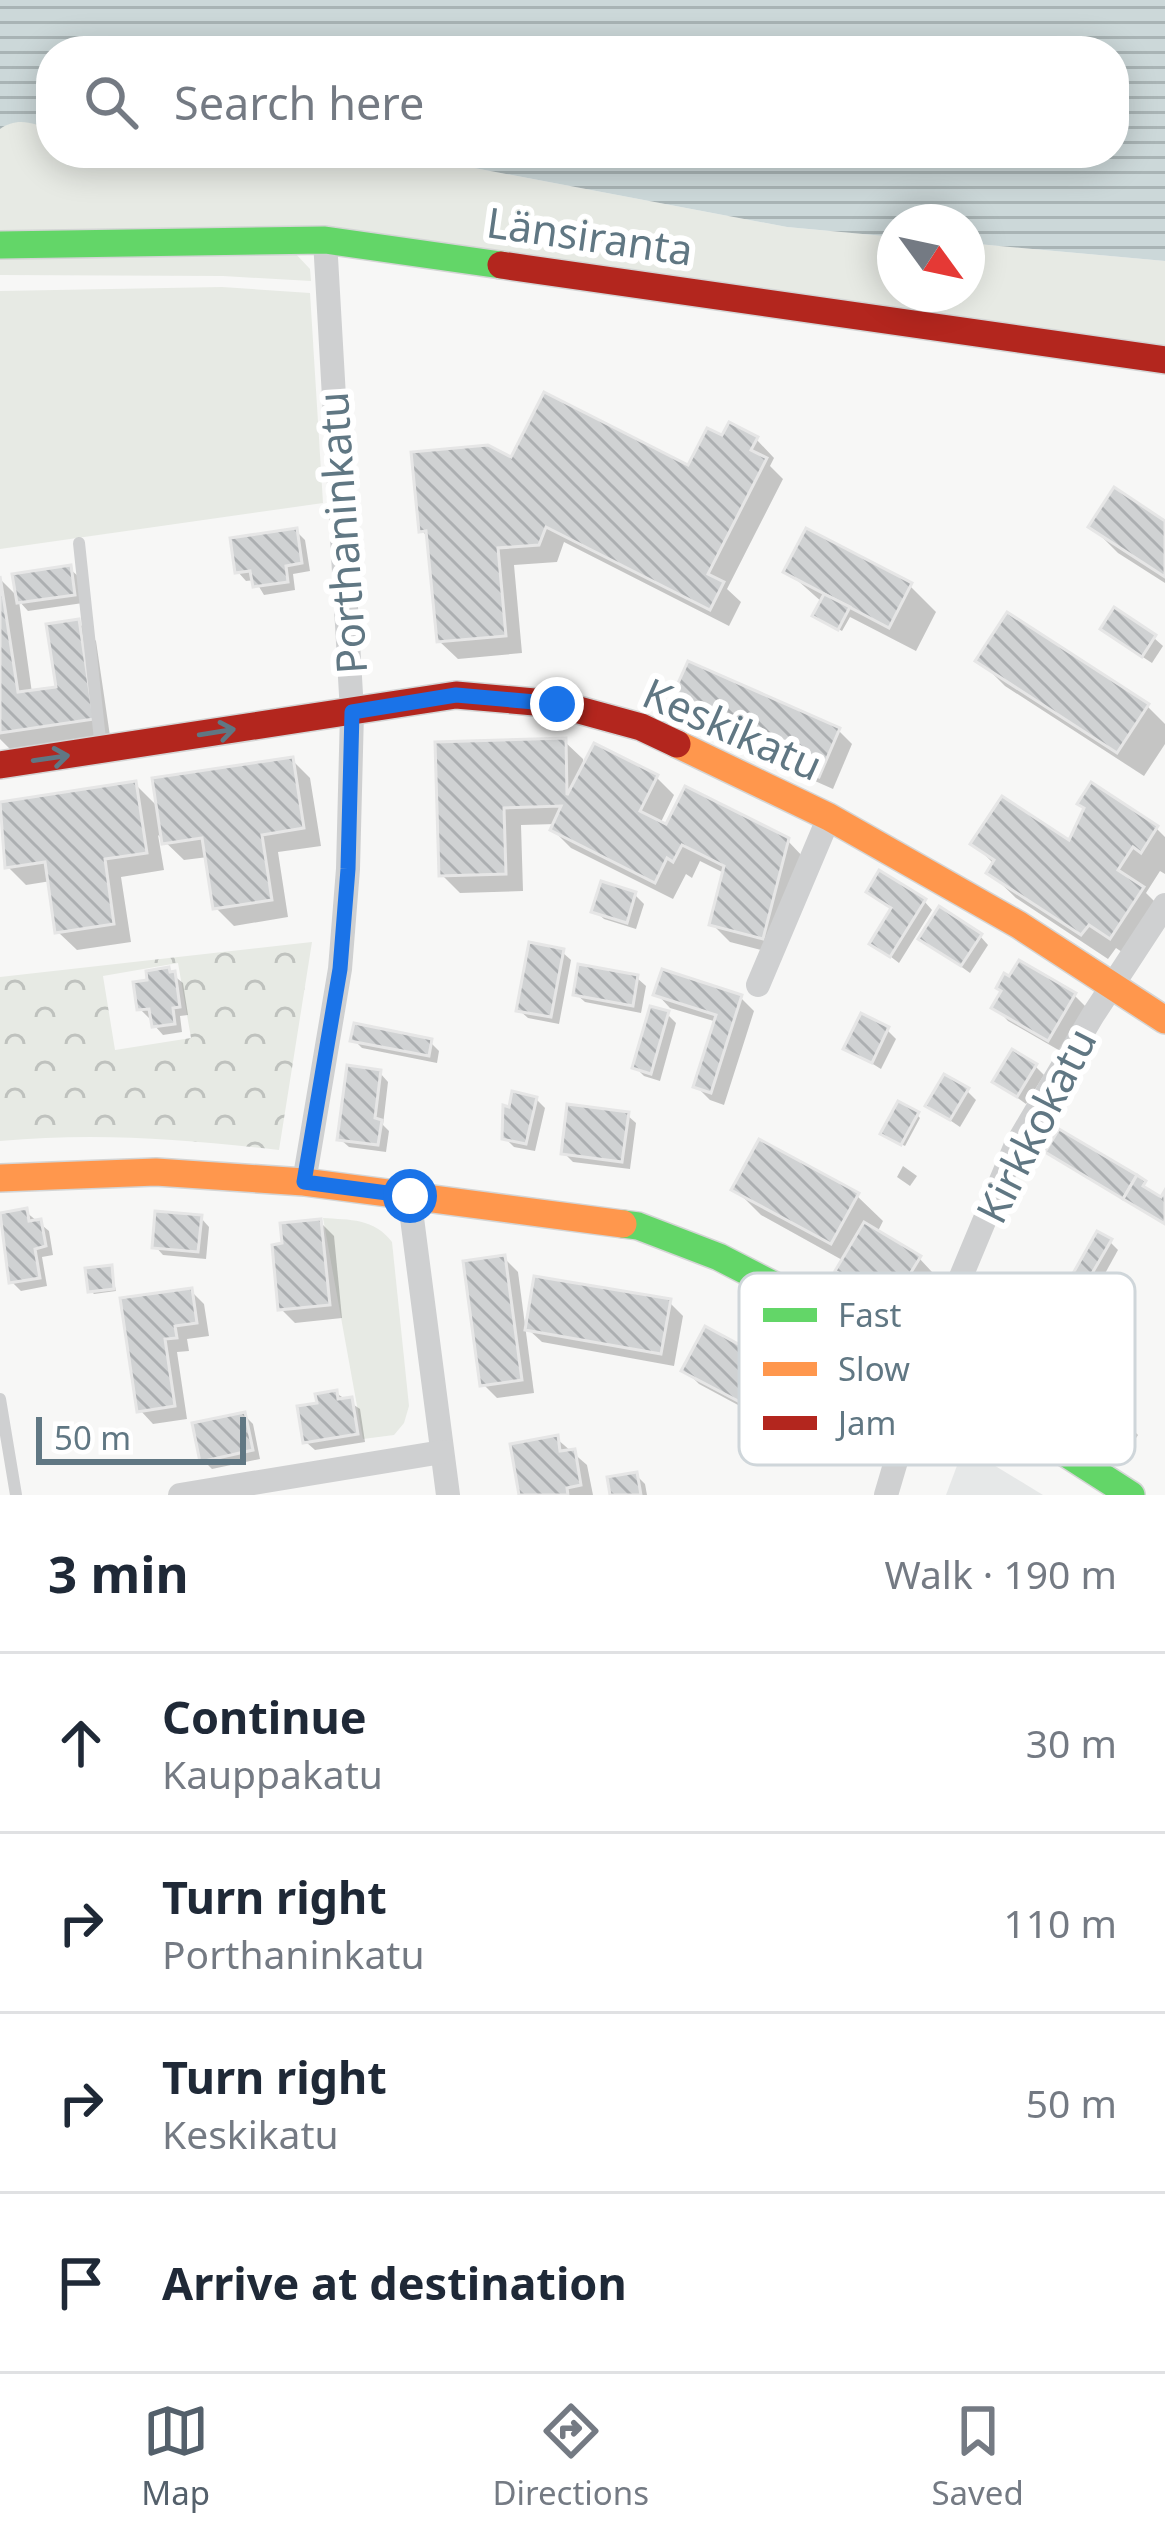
<!DOCTYPE html>
<html lang="en">
<head>
<meta charset="utf-8">
<style>
  body { margin:0; font-family:"Noto Sans",sans-serif; background:#f6f6f7; color:#1f2937 }
  .compass { position:absolute; left:877px; top:204px; width:108px; height:108px; border-radius:50%; background:#fff; box-shadow:0 6px 30px #0003; rotate:123deg }
  .scale { position:absolute; left:36px; bottom:30px; width:210px; box-sizing:border-box; padding-left:12px; border:6px solid #607783; border-top:0; font-size:33px; line-height:42px; white-space:nowrap; color:#607783; -webkit-text-stroke:9px #fff; paint-order:stroke }
  .stop { position:absolute; width:36px; height:36px; margin:-27px; border:9px solid #1a73e8; border-radius:50%; background:#fff }
  .stop.end { background:#1a73e8; border-color:#fff; box-shadow:0 3px 12px #0008 }
  .list { margin:0; padding:0; list-style:none }
  h2 { display:flex; justify-content:space-between; align-items:center; height:156px; margin:0; padding:0 48px; font-size:51px }
  h2 small { font-size:39px; font-weight:400; color:#747a83 }
  .list li { display:grid; grid-template-columns:78px 1fr auto; gap:36px; align-items:center; box-sizing:border-box; height:180px; padding:0 48px; border-top:3px solid #e0e1e3 }
  .list b { display:block; font-size:45px; white-space:nowrap }
  .list p { margin:0; font-size:39px; white-space:nowrap; color:#747a83 }
  .list em { font-size:39px; font-style:normal; color:#747a83 }
  .icon { flex:none; width:66px; height:66px; fill:none; stroke:currentColor; stroke-width:2; stroke-linecap:round; stroke-linejoin:round }
  .map { position:relative; flex:none; width:1165px; height:1495px; overflow:hidden }
  .search { position:absolute; background:#fff; box-shadow:0 6px 30px #0003; left:36px; right:36px; top:36px; height:132px; display:flex; align-items:center; gap:30px; box-sizing:border-box; padding:0 42px; border-radius:48px; color:#747a83; font-size:45px }
  .sheet { height:876px; background:#fff }
  nav { display:flex; justify-content:space-around; align-items:center; box-sizing:border-box; height:168px; border-top:3px solid #e0e1e3; background:#fff; font-size:33px; color:#747a83 }
  nav a { display:grid; justify-items:center; gap:6px }
  nav .on { color:#54606b }
  .map>svg:first-child { display:block }
  .built { fill:#e6e8e8 }
  .forest { fill:url(#forest-crowns); fill-rule:evenodd }
  .park { fill:#e7eae4 }
  .water { fill:url(#water-rules) }
  .shadow { fill:#0003 }
  .building { fill:url(#building-back-hatch); stroke:#e6e6e6; stroke-width:3 }
  .lines { fill:none; stroke-linecap:round; stroke-linejoin:round }
  .fast-casing { stroke:#d4d5d5; stroke-width:30 }
  .slow-casing { stroke:#d4d5d5; stroke-width:30 }
  .jam-casing { stroke:#d4d5d5; stroke-width:30 }
  .lane { stroke:#cfd0d1; stroke-width:12 }
  .street { stroke:#cfd0d1; stroke-width:24 }
  .fast { stroke:#63d668; stroke-width:27 }
  .slow { stroke:#ff974d; stroke-width:27 }
  .jam { stroke:#b3261e; stroke-width:27 }
  .oneway { stroke:#607783 }
  .route { stroke:#1a73e8; stroke-width:15 }
  .labels { text-anchor:middle; dominant-baseline:central; stroke-width:12; stroke-linejoin:round; paint-order:stroke }
  .street-label { font-size:42px; fill:#607783; stroke:#fff }
  .key { fill:#fff; stroke:#cfd6da; stroke-width:3 }
  .key-label { font-size:33px; fill:#607783 }
</style>
</head>
<body>
<div class="map">
<svg width="1165" height="1495" viewBox="0 0 1165 1495">
  <defs>
    <pattern id="forest-crowns" width="20" height="18" patternUnits="userSpaceOnUse" patternTransform="scale(3)"><rect width="20" height="18" fill="#e7eae4"/><path d="M2 6a3 3 0 1 1 6 0M12 15a3 3 0 1 1 6 0" fill="none" stroke="#bfc2be"/></pattern>
    <pattern id="water-rules" width="6" height="5" patternUnits="userSpaceOnUse" patternTransform="scale(3)"><rect width="6" height="5" fill="#ccd8d9"/><path d="M0 2.5h6" fill="none" stroke="#a9b4b5"/></pattern>
    <pattern id="building-back-hatch" width="6" height="6" patternUnits="userSpaceOnUse" patternTransform="scale(3)"><rect width="6" height="6" fill="#d0d2d3"/><path d="M-1 5l2 2M0 0l6 6M5-1l2 2" fill="none" stroke="#acafb1"/></pattern>
  </defs>
  <rect width="100%" height="100%" fill="#f7f7f6"/>
  <path class="built" d="M964,1447L1043,1495H946Z"/>
  <path class="forest" d="M312,942L279,1150C182,1139 97,1132 0,1141V977ZM178,963L191,1038L115,1050L103,976Z"/>
  <g class="park">
    <path d="M9,122H35L51,131V153H277L317,166L432,160L787,227L895,237V294H967V243L1165,261V351L327,232L0,235V129Z"/>
    <path d="M295,253L310,269L311,281L223,276L0,275V254Z"/>
    <path d="M222,287L310,293L323,503L0,549V291Z"/>
    <path d="M323,1218C350,1220 374,1218 392,1242L409,1406L404,1423L394,1435L363,1439Z"/>
  </g>
  <path class="water" d="M0,0H1165V261L967,243V222H895V237L787,227L432,160L317,166L277,153H1114V51H51V131C34,122 16,117 0,129Z"/>
  <g class="shadow">
    <path d="M723,439H756L774,458L770,466L783,479L727,589L741,602L729,626L564,542L557,562L514,565L522,653L458,659L439,641L430,539L422,531L512,461L689,469Z"/>
    <path d="M1165,524V583L1118,553L1092,527Z"/>
    <path d="M296,531L305,540L310,571L293,574L295,590L264,595L255,580L246,581L238,572Z"/>
    <path d="M70,569L79,577L83,603L28,611L19,601L32,693L59,689L78,622L96,641L110,736L12,751L0,739V579L19,598Z"/>
    <path d="M787,571L910,586L936,612L916,651L850,617L842,631L820,619L823,603Z"/>
    <path d="M1112,637L1154,638L1163,646L1152,663Z"/>
    <path d="M979,660L1147,706L1165,724V744L1144,776L1005,686Z"/>
    <path d="M670,709L839,731L852,744L833,789L684,723Z"/>
    <path d="M564,741L583,759V770L656,777L674,795L660,824L787,840L805,859L781,955L730,942L712,924L726,874L700,861L692,878L686,874L673,899L571,848L553,830L556,824L521,825L523,891L460,893L442,875Z"/>
    <path d="M292,760L310,778L321,846L278,852L288,917L234,926L215,907L208,857L184,860L158,835L164,870L121,877L131,942L77,950L58,932L51,881L26,885L8,867L0,805L135,784L160,809Z"/>
    <path d="M1156,828L1165,837V874L1160,871L1146,893L1165,912L1137,962L1116,948L1108,959L1016,898L990,873L995,865L974,844H1069Z"/>
    <path d="M869,892L924,901L932,910L899,963L873,943L893,910Z"/>
    <path d="M635,895L644,904L636,929L604,919L595,911Z"/>
    <path d="M980,936L988,945L970,973L922,938Z"/>
    <path d="M562,952L571,960L559,1024L528,1018L519,1010Z"/>
    <path d="M173,975L183,983L188,1015L180,1016L182,1032L163,1035L155,1026L153,1017L149,1018L140,1009Z"/>
    <path d="M637,978L646,986L641,1013L585,1002L576,994Z"/>
    <path d="M657,994L741,998L754,1011L724,1105L710,1100L696,1086L717,1022L670,1008Z"/>
    <path d="M1074,995L1088,1009L1062,1052L1008,1021L995,1007Z"/>
    <path d="M667,1014L676,1023L660,1081L644,1076L635,1067Z"/>
    <path d="M887,1030L896,1039L881,1069L847,1048Z"/>
    <path d="M354,1040L430,1042L439,1051L437,1063L362,1048Z"/>
    <path d="M1035,1066L1044,1075L1026,1104L996,1082Z"/>
    <path d="M380,1073L388,1082L383,1125L389,1131L386,1152L349,1147L340,1139Z"/>
    <path d="M967,1091L976,1100L960,1127L929,1106Z"/>
    <path d="M536,1099L545,1108L535,1151L514,1147L505,1138L511,1110Z"/>
    <path d="M627,1115L636,1123L630,1169L573,1162L564,1153Z"/>
    <path d="M917,1115L920,1118L905,1146L887,1137Z"/>
    <path d="M903,1166L917,1176L910,1186L897,1177Z"/>
    <path d="M735,1189L857,1196L883,1221L877,1233L919,1258L932,1272L905,1316L852,1284L839,1270L844,1261L761,1215Z"/>
    <path d="M26,1212L49,1231L53,1255L42,1257L47,1286L21,1291L12,1282L0,1216Z"/>
    <path d="M201,1218L209,1227L206,1259L163,1255L155,1246Z"/>
    <path d="M320,1222L334,1236L342,1318L295,1323L281,1309L286,1246Z"/>
    <path d="M1110,1242L1118,1250L1082,1315L1062,1300Z"/>
    <path d="M504,1258L518,1272L534,1393L497,1398L483,1384Z"/>
    <path d="M111,1268L116,1291L94,1294L90,1290Z"/>
    <path d="M191,1291L204,1304L209,1336L187,1339L189,1351L177,1352L187,1419L153,1424L140,1410L123,1301Z"/>
    <path d="M669,1302L683,1316L674,1366L542,1342L528,1329Z"/>
    <path d="M685,1370L798,1379L811,1393L790,1433L699,1384Z"/>
    <path d="M336,1393L360,1409L365,1442L315,1450L306,1442L320,1405Z"/>
    <path d="M244,1415L253,1424L260,1459L212,1469L203,1460Z"/>
    <path d="M1065,1418L1129,1426L1138,1435L1123,1458Z"/>
    <path d="M557,1439L587,1465L593,1495H522L514,1446Z"/>
    <path d="M636,1475L645,1484L647,1495H613L610,1479Z"/>
  </g>
  <g class="building">
    <path d="M544,392L688,465L707,428L722,435L729,422L758,437L751,450L767,458L708,574L724,582L710,610L546,527L539,545L498,548L506,636L437,642L426,531L419,532L411,452L488,445L511,457Z"/>
    <path d="M1114,487L1165,521V577L1088,527Z"/>
    <path d="M297,528L302,563L286,566L288,582L253,587L250,571L235,573L230,538Z"/>
    <path d="M806,528L912,583L889,628L783,572Z"/>
    <path d="M71,565L75,595L17,603L12,574Z"/>
    <path d="M0,576L18,692L56,687L46,624L79,619L94,719L0,733Z"/>
    <path d="M824,594L850,607L838,630L812,616Z"/>
    <path d="M1114,607L1156,635L1142,657L1100,629Z"/>
    <path d="M1007,612L1149,704L1117,753L975,661Z"/>
    <path d="M688,661L840,728L819,777L666,710Z"/>
    <path d="M566,738L567,795L594,743L658,775L640,811L666,824L685,786L789,838L763,939L709,925L724,866L682,845L673,862L667,858L655,883L550,830L561,806L504,808L506,874L439,876L435,742Z"/>
    <path d="M293,757L304,828L262,835L272,900L213,909L202,838L162,844L152,778Z"/>
    <path d="M136,781L147,853L105,859L114,924L55,933L45,862L5,868L0,802Z"/>
    <path d="M1091,782L1158,826L1141,853L1133,847L1118,870L1144,887L1110,939L1089,925L1081,935L986,873L994,860L970,844L1002,796L1069,840L1084,808L1077,804Z"/>
    <path d="M879,870L926,899L890,957L869,944L891,908L866,892Z"/>
    <path d="M601,881L636,892L627,923L591,912Z"/>
    <path d="M939,906L982,934L961,966L918,939Z"/>
    <path d="M529,942L564,949L551,1017L516,1011Z"/>
    <path d="M1019,960L1076,993L1048,1041L991,1008L1001,991L996,988L1004,973L1009,976Z"/>
    <path d="M578,964L638,975L633,1006L573,995Z"/>
    <path d="M169,967L170,972L175,971L180,1007L173,1008L175,1024L152,1027L149,1009L137,1010L133,982L147,980L146,971Z"/>
    <path d="M662,969L742,995L711,1093L693,1087L716,1015L653,995Z"/>
    <path d="M650,1006L669,1011L651,1074L632,1068Z"/>
    <path d="M861,1013L889,1027L872,1063L843,1049Z"/>
    <path d="M354,1023L432,1039L429,1056L350,1041Z"/>
    <path d="M1012,1049L1037,1064L1017,1097L992,1082Z"/>
    <path d="M347,1065L381,1070L375,1118L382,1120L378,1145L337,1140Z"/>
    <path d="M944,1074L969,1088L950,1120L925,1106Z"/>
    <path d="M512,1091L537,1097L526,1144L502,1139L503,1105L509,1107Z"/>
    <path d="M898,1101L919,1112L901,1145L880,1134Z"/>
    <path d="M567,1104L629,1112L622,1162L561,1154Z"/>
    <path d="M1059,1129L1137,1175L1123,1199L1045,1152Z"/>
    <path d="M759,1139L859,1193L831,1244L731,1190Z"/>
    <path d="M1137,1175L1146,1181L1143,1186L1161,1197L1165,1190V1224L1123,1199Z"/>
    <path d="M27,1208L29,1221L41,1219L46,1246L35,1249L40,1278L9,1283L0,1213Z"/>
    <path d="M155,1211L202,1215L198,1252L152,1248Z"/>
    <path d="M321,1219L330,1305L278,1310L272,1245L282,1243L280,1223Z"/>
    <path d="M864,1222L921,1256L891,1305L835,1271Z"/>
    <path d="M1097,1231L1112,1239L1072,1308L1058,1300Z"/>
    <path d="M505,1255L522,1380L480,1386L463,1261Z"/>
    <path d="M112,1265L114,1289L88,1292L85,1268Z"/>
    <path d="M534,1276L671,1299L661,1354L525,1330Z"/>
    <path d="M192,1288L197,1323L175,1326L177,1338L165,1339L175,1406L137,1412L120,1298Z"/>
    <path d="M705,1326L799,1377L776,1421L681,1371Z"/>
    <path d="M337,1390L338,1399L352,1397L358,1434L303,1443L297,1406L317,1403L315,1394Z"/>
    <path d="M245,1412L253,1450L200,1462L192,1423Z"/>
    <path d="M558,1435L560,1451L575,1449L581,1485L567,1488L568,1495H519L510,1444Z"/>
    <path d="M637,1472L641,1495H610L607,1477Z"/>
  </g>
  <g class="lines">
    <g class="fast-casing">
      <g id="fast">
        <path d="M0,245L325,240L501,265"/>
        <path d="M623,1224L638,1226L719,1257L925,1363L1131,1495"/>
      </g>
    </g>
    <g class="slow-casing">
      <g id="slow">
        <path d="M677,744L829,817L1019,925L1165,1020"/>
        <path d="M0,1178L156,1172L304,1182L623,1224"/>
      </g>
    </g>
    <g class="jam-casing">
      <g id="jam">
        <path d="M501,265L1165,360"/>
        <path d="M0,765L456,695L557,704L641,727L677,744"/>
      </g>
    </g>
    <g class="lane">
      <path d="M79,543L101,749"/>
      <path d="M0,1399L16,1495"/>
    </g>
    <g class="street">
      <path d="M758,985L829,817"/>
      <path d="M304,1182L340,969L348,869L352,712L325,240"/>
      <path d="M409,1195L448,1495"/>
      <path d="M180,1495L442,1452"/>
      <path d="M886,1495L925,1363L1015,1147L1093,1015L1165,905"/>
    </g>
    <use href="#fast" class="fast"/>
    <use href="#slow" class="slow"/>
    <use href="#jam" class="jam"/>
  </g>
  <defs><path id="oneway-shaft" d="M-6 0H5M1.5-3L5.5 0L1.5 3" fill="none" stroke-width="1.6" stroke-linecap="round" stroke-linejoin="round" transform="scale(3)"/></defs>
  <g class="oneway">
    <use href="#oneway-shaft" transform="translate(217 732) rotate(-9)"/>
    <use href="#oneway-shaft" transform="translate(51 758) rotate(-8)"/>
  </g>
  <g class="lines">
    <path class="route" d="M410,1196L304,1182L340,969L348,869L352,712L456,695L557,704"/>
  </g>
  <g class="labels">
    <g class="street-label">
      <text transform="translate(590 235) rotate(8)">Länsiranta</text>
      <text transform="translate(341 533) rotate(-94)">Porthaninkatu</text>
      <text transform="translate(733 728) rotate(24)">Keskikatu</text>
      <text transform="translate(1035 1125) rotate(-63)">Kirkkokatu</text>
    </g>
  </g>
  <rect x="739" y="1273" width="396" height="192" rx="18" class="key"/>
  <rect x="763" y="1308" width="54" height="14" fill="#63d668"/>
  <rect x="763" y="1362" width="54" height="14" fill="#ff974d"/>
  <rect x="763" y="1416" width="54" height="14" fill="#b3261e"/>
  <g class="key-label">
    <text x="838" y="1327">Fast</text>
    <text x="838" y="1381">Slow</text>
    <text x="838" y="1435">Jam</text>
  </g>
</svg>
<svg class="compass" viewBox="-18 -18 36 36"><path d="M0-13l5 13h-10z" fill="#e53935"/><path d="M0 13l5-13h-10z" fill="#747a83"/></svg>
<div class="scale">50 m</div>
<div class="stop" style="left:410px;top:1196px"></div>
<div class="stop end" style="left:557px;top:704px"></div>
<div class="search"><svg class="icon" aria-label="search" viewBox="0 0 24 24"><circle cx="10" cy="10" r="6"/><path d="M15 15l6 6"/></svg>Search here</div>
</div>
<section class="sheet">
<h2>3 min<small>Walk · 190 m</small></h2>
<ul class="list">
<li><svg class="icon" aria-label="ahead" viewBox="0 0 24 24"><path d="M12 20V5M6 11l6-6 6 6"/></svg><div><b>Continue</b><p>Kauppakatu</p></div><em>30 m</em></li>
<li><svg class="icon" aria-label="right" viewBox="0 0 24 24"><path d="M7 20v-9h11M14 6l5 5-5 5"/></svg><div><b>Turn right</b><p>Porthaninkatu</p></div><em>110 m</em></li>
<li><svg class="icon" aria-label="right" viewBox="0 0 24 24"><path d="M7 20v-9h11M14 6l5 5-5 5"/></svg><div><b>Turn right</b><p>Keskikatu</p></div><em>50 m</em></li>
<li><svg class="icon" aria-label="arrive" viewBox="0 0 24 24"><path d="M6 21V4h12l-3 4 3 4H6"/></svg><div><b>Arrive at destination</b></div></li>
</ul>
</section>
<nav>
<a class="on"><svg class="icon" aria-label="map" viewBox="0 0 24 24"><path d="M3 6l6-2 6 2 6-2v14l-6 2-6-2-6 2zM9 4v14M15 6v14"/></svg>Map</a>
<a><svg class="icon" aria-label="directions" viewBox="0 0 24 24"><path d="M12 3l9 9-9 9-9-9zM9 14v-3h6M13 9l2 2-2 2"/></svg>Directions</a>
<a><svg class="icon" aria-label="saved" viewBox="0 0 24 24"><path d="M7 4h10v16l-5-4-5 4z"/></svg>Saved</a>
</nav>
</body>
</html>
